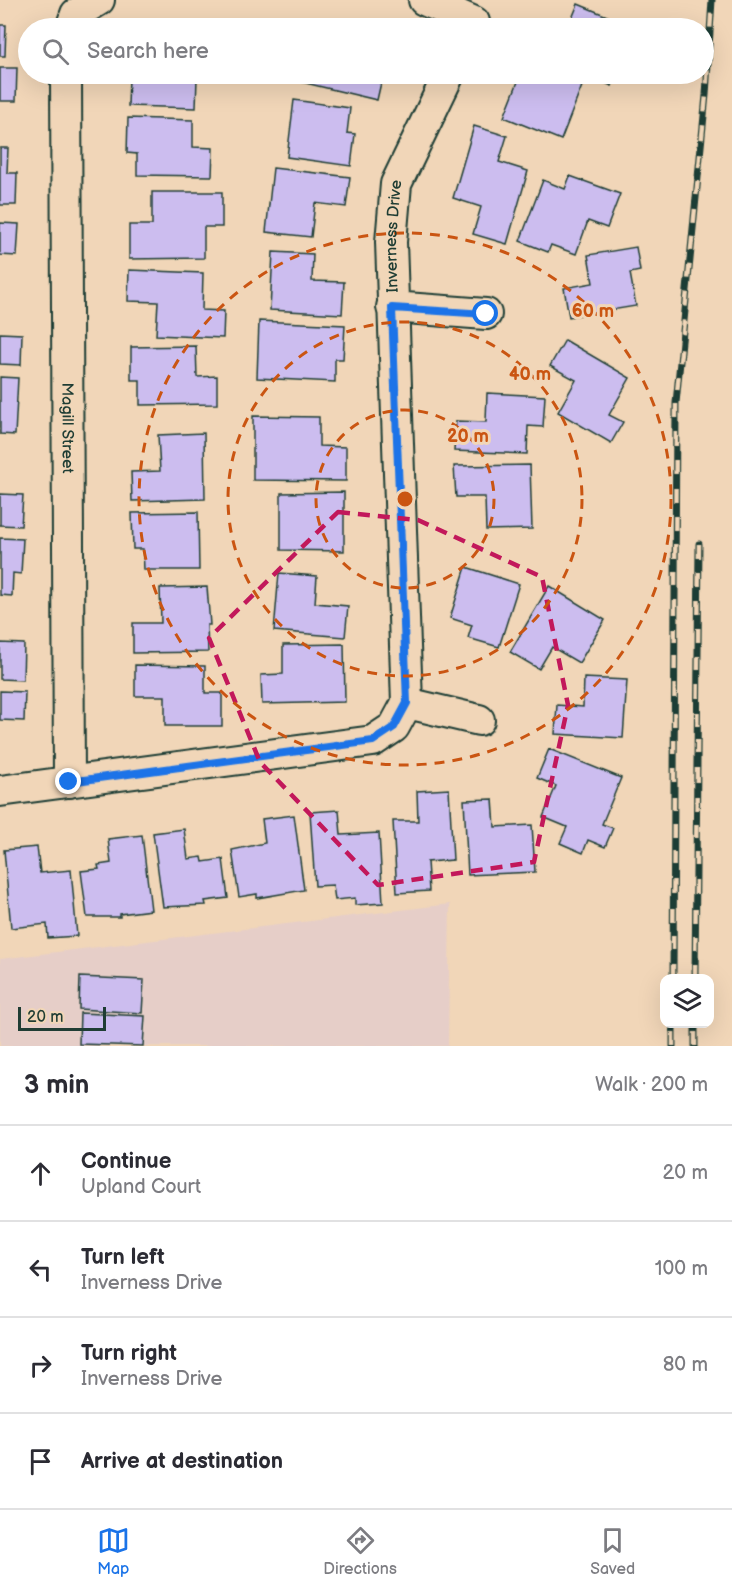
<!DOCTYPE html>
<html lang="en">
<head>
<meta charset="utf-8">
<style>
  body { margin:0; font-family:"Balsamiq Sans",sans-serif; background:#f7f7f7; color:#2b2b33 }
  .controls { position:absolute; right:18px; bottom:18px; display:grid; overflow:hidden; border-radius:12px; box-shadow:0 6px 24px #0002 }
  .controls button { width:54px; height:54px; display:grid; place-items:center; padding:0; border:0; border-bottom:2px solid #e1e1e2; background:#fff; color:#2b2b33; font:30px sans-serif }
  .scale { position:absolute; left:18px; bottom:15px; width:88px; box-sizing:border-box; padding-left:6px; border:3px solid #1f3d34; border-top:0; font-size:16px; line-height:21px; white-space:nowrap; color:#1f3d34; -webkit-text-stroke:4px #f1d6b8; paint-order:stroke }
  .stop { position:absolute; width:18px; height:18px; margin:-14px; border:4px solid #1a73e8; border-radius:50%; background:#fff }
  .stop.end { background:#1a73e8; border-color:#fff; box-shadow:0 2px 6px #0008 }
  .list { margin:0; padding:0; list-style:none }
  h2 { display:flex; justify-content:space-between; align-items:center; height:78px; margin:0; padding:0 24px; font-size:26px }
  h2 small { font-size:20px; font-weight:400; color:#7c7c81 }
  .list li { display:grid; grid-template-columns:39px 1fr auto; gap:18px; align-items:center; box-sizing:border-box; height:96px; padding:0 24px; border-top:2px solid #e1e1e2 }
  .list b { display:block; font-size:22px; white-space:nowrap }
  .list p { margin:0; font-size:20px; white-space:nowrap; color:#7c7c81 }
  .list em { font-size:20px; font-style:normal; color:#7c7c81 }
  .icon { flex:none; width:33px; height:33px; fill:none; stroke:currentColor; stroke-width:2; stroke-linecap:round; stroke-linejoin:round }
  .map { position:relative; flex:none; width:732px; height:1046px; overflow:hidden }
  .search { position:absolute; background:#fff; box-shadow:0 6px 24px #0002; left:18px; right:18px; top:18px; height:66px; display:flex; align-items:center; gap:15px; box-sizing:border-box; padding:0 21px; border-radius:33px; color:#7c7c81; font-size:22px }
  .sheet { height:462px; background:#fff }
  nav { display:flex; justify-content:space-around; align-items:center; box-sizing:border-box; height:84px; border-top:2px solid #e1e1e2; background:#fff; font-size:16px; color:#7c7c81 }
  nav a { display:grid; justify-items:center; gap:3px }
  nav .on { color:#1a73e8 }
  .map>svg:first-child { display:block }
  .built { fill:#e6cec8 }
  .building { fill:#ccbdef; stroke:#1f3d34; stroke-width:1.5 }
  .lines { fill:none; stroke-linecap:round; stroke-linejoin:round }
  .street-casing { stroke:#1f3d34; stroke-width:34 }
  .street { stroke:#f1d6b8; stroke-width:30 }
  .rail-casing { stroke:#1f3d34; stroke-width:7 }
  .rail { stroke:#f1d6b8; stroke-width:4.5; stroke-dasharray:14; stroke-linecap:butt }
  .route { stroke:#1a73e8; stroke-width:8 }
  .marked { fill:none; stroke:#c2185b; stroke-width:4.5; stroke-dasharray:12 8; stroke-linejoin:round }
  .ring { fill:none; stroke:#ca5512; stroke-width:3; stroke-dasharray:10 8 }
  .labels { text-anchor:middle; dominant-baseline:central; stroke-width:6; stroke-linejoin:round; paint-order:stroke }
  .street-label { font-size:16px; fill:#1f3d34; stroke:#f1d6b8 }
  .centre { fill:#ca5512; stroke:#f1d6b8; stroke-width:3 }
  .ring-label { font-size:18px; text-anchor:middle; font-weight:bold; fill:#ca5512; stroke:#f1d6b8; stroke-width:6; stroke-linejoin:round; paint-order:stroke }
</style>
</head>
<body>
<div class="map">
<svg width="732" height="1046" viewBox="0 0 732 1046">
  <rect width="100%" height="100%" fill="#f1d6b8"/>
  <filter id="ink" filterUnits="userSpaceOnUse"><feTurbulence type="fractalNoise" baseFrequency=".0167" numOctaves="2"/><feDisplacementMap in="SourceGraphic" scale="12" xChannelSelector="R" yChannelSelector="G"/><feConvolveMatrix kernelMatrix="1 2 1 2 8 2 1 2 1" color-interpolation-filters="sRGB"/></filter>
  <g filter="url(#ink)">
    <path class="built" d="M450,904L448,1046H0V959Z"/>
    <g class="building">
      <path d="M578,4L636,28H568Z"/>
      <path d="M311,22L336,28H310Z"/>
      <path d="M539,23L552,28H537Z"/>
      <path d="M0,25H6L5,56H0Z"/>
      <path d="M0,68H17L16,101H0Z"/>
      <path d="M157,74H233L232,79L197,78L196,108L128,106L129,77L157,78Z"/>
      <path d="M299,74H383L377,100L297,81Z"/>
      <path d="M521,74H550L582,86L561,140L504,117Z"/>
      <path d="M583,74H617L612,86Z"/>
      <path d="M294,100L350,108L347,133L355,134L351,166L287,157Z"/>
      <path d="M128,118L193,120V147L213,148L212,176L137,175V154L127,153Z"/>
      <path d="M474,126L507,136L499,162L528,171L507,244L473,234L481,207L453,198Z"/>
      <path d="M0,148H8L7,173H17L16,205H0Z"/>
      <path d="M273,168L350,177L346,207L315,203L311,237L266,232Z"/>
      <path d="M570,176L620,194L607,228L588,221L576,254L551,245L548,252L520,241L543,180L565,189Z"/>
      <path d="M152,192H222V227H204V258L129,259V225H152Z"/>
      <path d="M0,223L19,224L17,256L0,255Z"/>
      <path d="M636,247L640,271L630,273L636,306L569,317L564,288L593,283L588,255Z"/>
      <path d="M273,252L313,254L312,281L344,282L342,314L270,310Z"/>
      <path d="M129,270L203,273L202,310L224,311L223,338L156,335L158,302L128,301Z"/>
      <path d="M259,321L345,325L343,359H335V382L257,378Z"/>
      <path d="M0,333L22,334L21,365L0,364Z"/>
      <path d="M565,340L630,378L609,415L623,422L611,443L558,412L576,380L550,366Z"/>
      <path d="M196,346L197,377L217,376V404L140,405V380H131V347Z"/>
      <path d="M0,377L18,378L15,435L0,434Z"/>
      <path d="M487,393L545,396L543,427L528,426L527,454L454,451L456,421L486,422Z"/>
      <path d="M253,416L319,417V446L346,447V481L253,480Z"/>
      <path d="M204,433L205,499L132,501L131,472L160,471L158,435Z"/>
      <path d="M530,465L532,529L486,530L485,497H456L454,466Z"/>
      <path d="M344,492V551L281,550V493Z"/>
      <path d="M0,494L23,495L21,526L0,525Z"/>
      <path d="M198,512L199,570H144L143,549H133L132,513Z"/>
      <path d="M0,538L23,539L21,574L13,573L12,596L0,595Z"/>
      <path d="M466,567L519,584L499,647L468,638L472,625L450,618Z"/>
      <path d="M279,573L317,576L315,603L348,606L345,637L274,631Z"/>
      <path d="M549,586L605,620L579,663L552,647L539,669L510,652Z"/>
      <path d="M207,587L210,625H207L208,652L133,653V623H161L160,588Z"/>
      <path d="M0,643L24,644L23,680L0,679Z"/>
      <path d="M344,644L345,702L262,704L261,675L283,674V645Z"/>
      <path d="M135,665L205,666V693H222V726H165V696H135Z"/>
      <path d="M584,678L627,680L623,738L555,734L557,705L583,707Z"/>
      <path d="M0,691L25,692L24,721L0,720Z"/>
      <path d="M549,749L621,778L602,824L613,828L605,847L588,840L583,853L560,843L567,827L543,817L556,786L537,778Z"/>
      <path d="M449,789L453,860L427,862L429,891L397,893L393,821H418L417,791Z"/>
      <path d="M493,799L495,827L532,825L535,872L468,875L464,800Z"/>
      <path d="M339,810L341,835L379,833L383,903L355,905V898L335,900L333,885L315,886L310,812Z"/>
      <path d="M294,815L304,890L257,898V894L239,897L232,850L265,843L262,819Z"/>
      <path d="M184,829L188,859L202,857L203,862L223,859L228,898L205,901L206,905L163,907L153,833Z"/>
      <path d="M142,835L151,910L120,914V917H87L81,871L99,869L98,865L111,863L108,839Z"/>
      <path d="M37,847L40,873L71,870L77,936L48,938L47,924L11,928L4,850Z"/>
      <path d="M80,977L144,980L142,1013L79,1009Z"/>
      <path d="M80,1013L145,1016L143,1046L79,1044Z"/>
    </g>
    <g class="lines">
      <g class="street-casing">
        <g id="street">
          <path d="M424,0L474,22"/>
          <path d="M71,28L76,14L99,0"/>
          <path id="s1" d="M66,74L69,782"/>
          <path d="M392,307L486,314"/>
          <path d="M407,703L479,720"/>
          <path id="s2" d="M0,791L373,741L394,727L407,703L391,242L396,184L449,74"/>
        </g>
      </g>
      <use href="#street" class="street"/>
      <g class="rail-casing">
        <g id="rail">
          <path d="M673,978L676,403L706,95L712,0"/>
          <path d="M695,978L699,544"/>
          <path d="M673,1046V1023"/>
          <path d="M695,1046V1023"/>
        </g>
      </g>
      <use href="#rail" class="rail"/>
    </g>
  </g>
  <g class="lines" filter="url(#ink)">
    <path class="route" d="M69,782L373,741L394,727L407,703L392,308L486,314"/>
  </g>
  <path class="marked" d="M338,512L418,520L542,577L568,705L534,862L378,885L260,762L209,638Z"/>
  <g class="ring">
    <circle cx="405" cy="499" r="89"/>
    <circle cx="405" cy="499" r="177"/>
    <circle cx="405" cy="499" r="266"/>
  </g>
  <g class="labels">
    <g class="street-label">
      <text stroke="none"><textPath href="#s2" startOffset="896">Inverness Drive</textPath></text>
      <text stroke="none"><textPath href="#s1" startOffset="354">Magill Street</textPath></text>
    </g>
  </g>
  <circle cx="405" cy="499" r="9" class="centre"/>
  <g class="ring-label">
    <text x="593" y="317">60 m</text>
    <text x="530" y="380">40 m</text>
    <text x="468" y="442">20 m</text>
  </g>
</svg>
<div class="controls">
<button><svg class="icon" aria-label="layers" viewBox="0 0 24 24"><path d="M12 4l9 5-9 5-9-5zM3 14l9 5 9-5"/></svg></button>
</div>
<div class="scale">20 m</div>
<div class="stop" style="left:486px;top:314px"></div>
<div class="stop end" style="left:69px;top:782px"></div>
<div class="search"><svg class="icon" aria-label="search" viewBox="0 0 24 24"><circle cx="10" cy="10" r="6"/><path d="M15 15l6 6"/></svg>Search here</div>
</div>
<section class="sheet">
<h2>3 min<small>Walk · 200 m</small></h2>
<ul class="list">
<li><svg class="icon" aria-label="ahead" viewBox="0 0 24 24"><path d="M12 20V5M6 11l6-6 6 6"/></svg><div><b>Continue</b><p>Upland Court</p></div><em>20 m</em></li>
<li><svg class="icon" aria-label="left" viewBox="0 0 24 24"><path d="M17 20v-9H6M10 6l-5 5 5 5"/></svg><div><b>Turn left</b><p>Inverness Drive</p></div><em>100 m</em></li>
<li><svg class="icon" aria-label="right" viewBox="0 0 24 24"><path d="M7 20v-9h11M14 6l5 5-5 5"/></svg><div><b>Turn right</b><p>Inverness Drive</p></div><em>80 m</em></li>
<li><svg class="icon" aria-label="arrive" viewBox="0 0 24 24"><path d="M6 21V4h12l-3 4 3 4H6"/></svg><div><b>Arrive at destination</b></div></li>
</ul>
</section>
<nav>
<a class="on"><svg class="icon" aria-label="map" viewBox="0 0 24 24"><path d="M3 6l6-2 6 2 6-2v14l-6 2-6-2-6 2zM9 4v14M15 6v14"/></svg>Map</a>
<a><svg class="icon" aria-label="directions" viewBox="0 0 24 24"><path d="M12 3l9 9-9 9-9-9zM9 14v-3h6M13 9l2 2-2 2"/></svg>Directions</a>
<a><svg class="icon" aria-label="saved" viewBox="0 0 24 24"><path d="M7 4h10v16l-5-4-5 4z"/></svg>Saved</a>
</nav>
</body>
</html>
